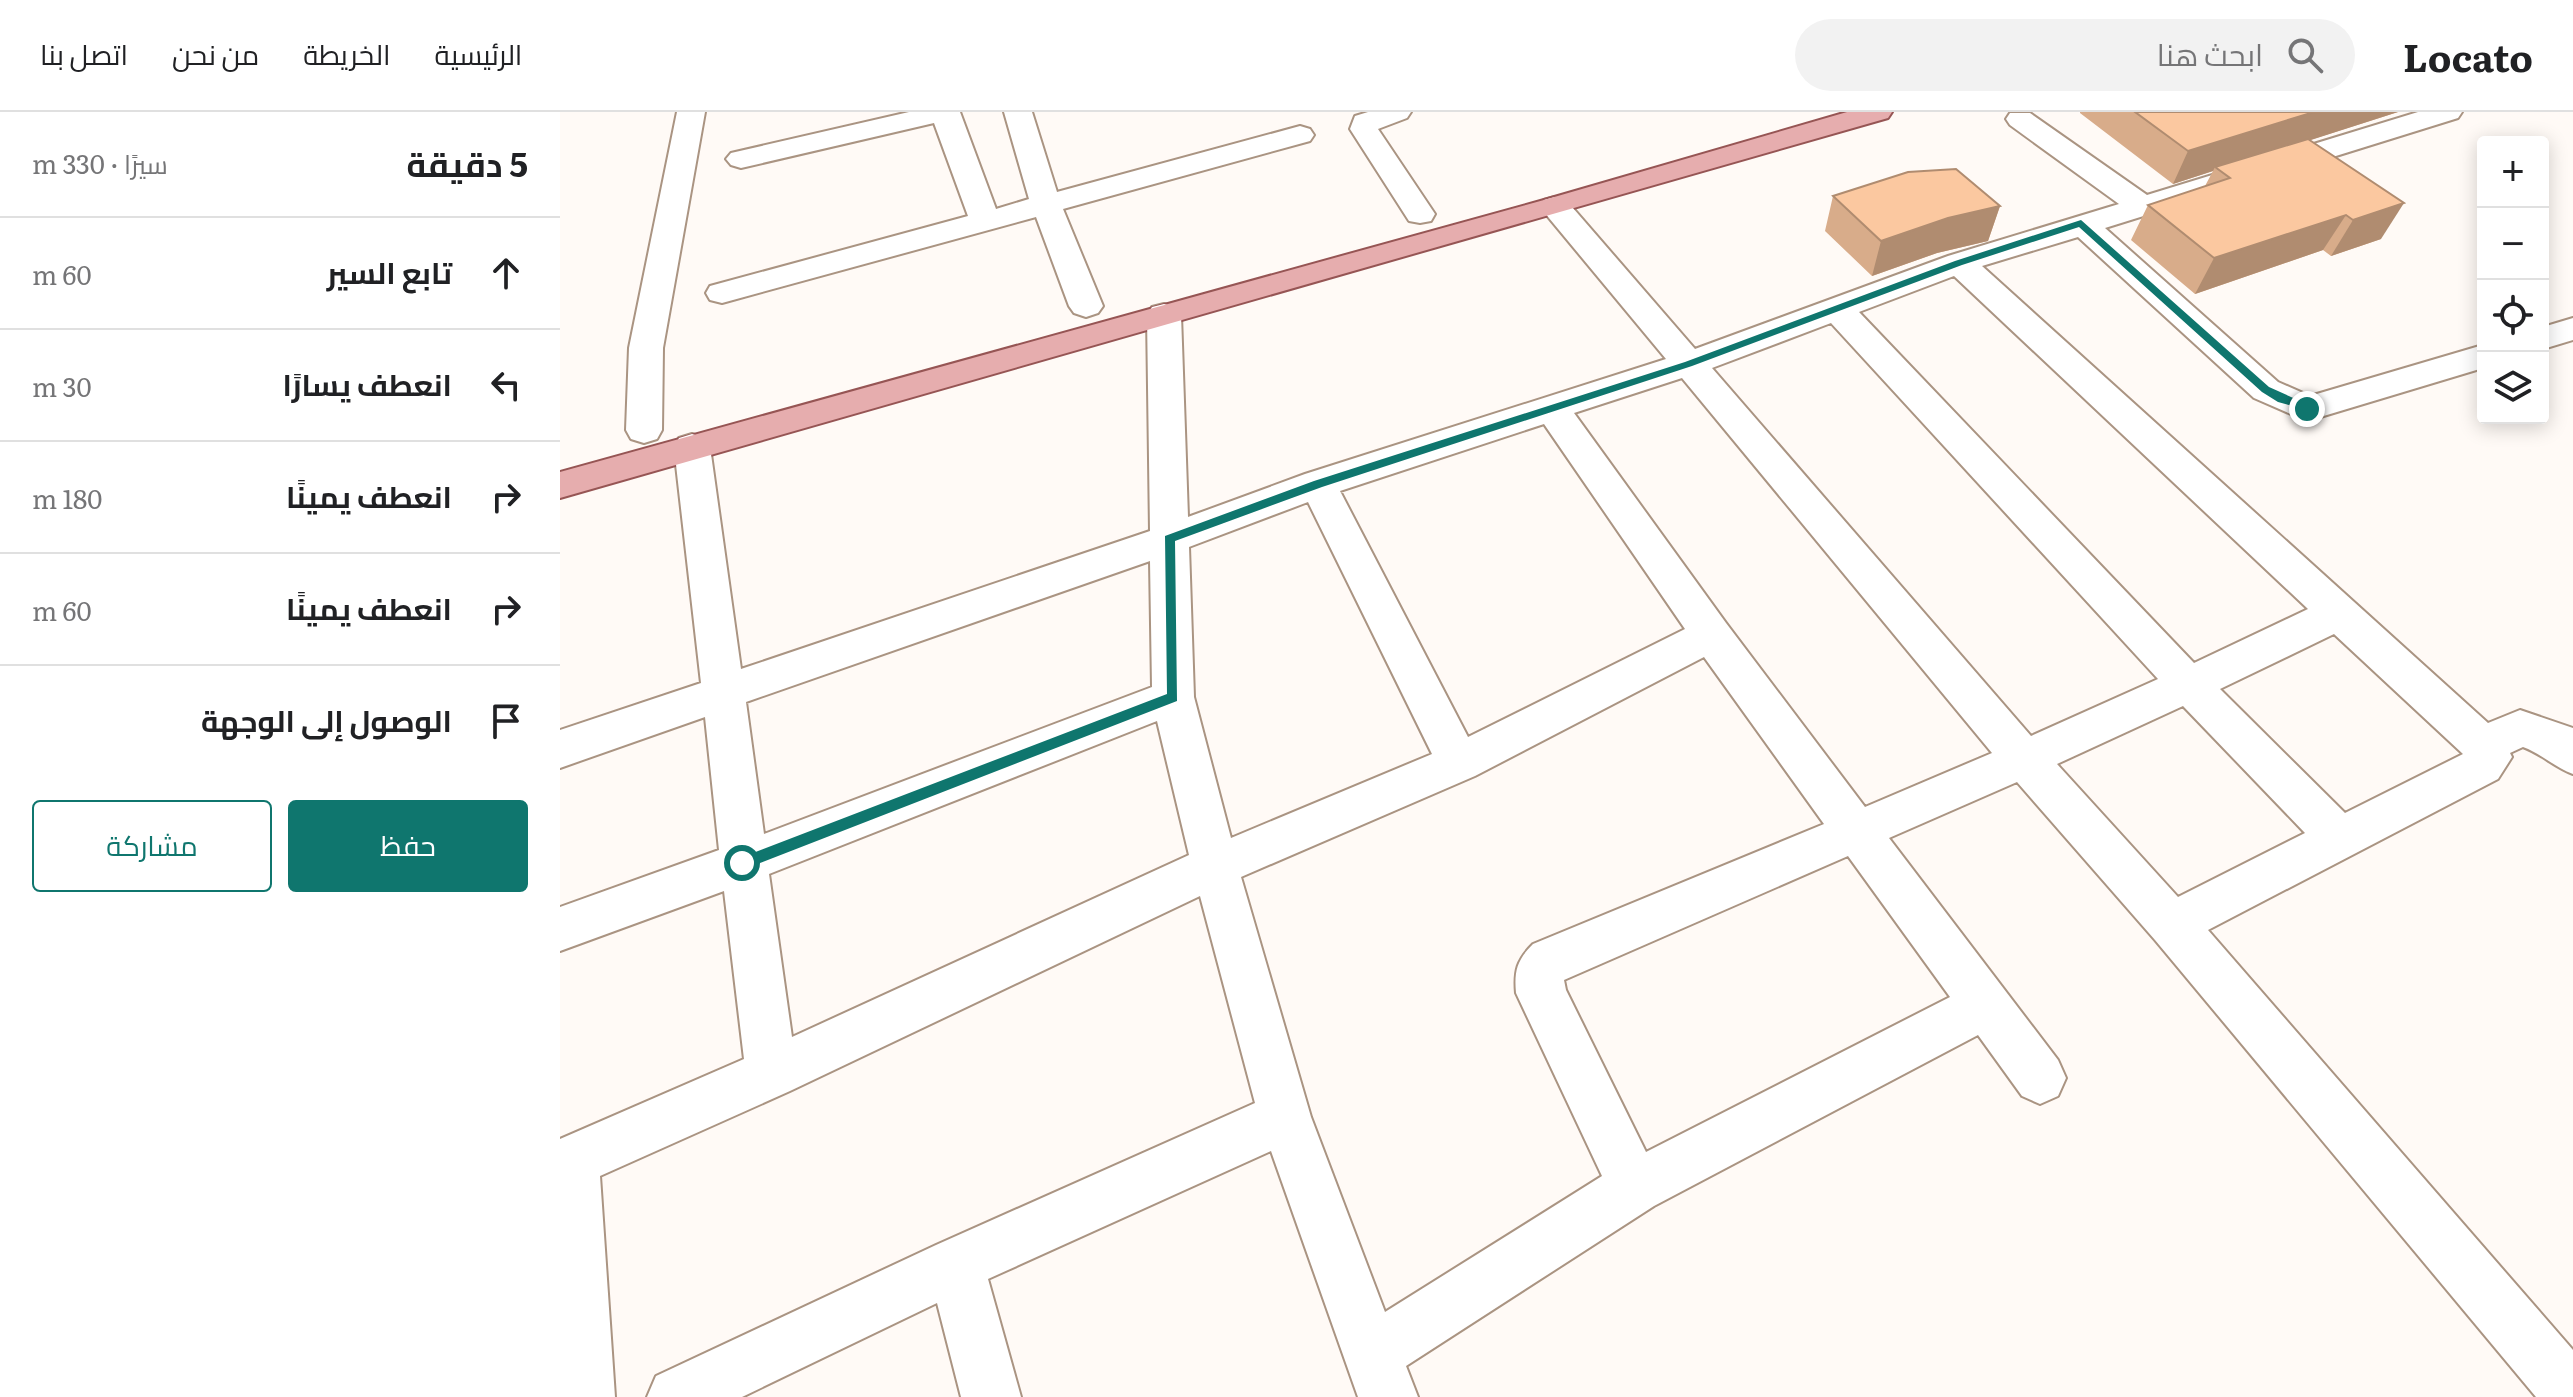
<!DOCTYPE html>
<html lang="ar">
<head>
<meta charset="utf-8">
<style>
  body { margin:0; font-family:Literata,Cairo,serif; background:#f2f2f2; color:#202124; direction:rtl }
  .controls { position:absolute; right:24px; top:24px; display:grid; overflow:hidden; border-radius:8px; box-shadow:0 4px 20px #0003 }
  .controls button { width:72px; height:72px; display:grid; place-items:center; padding:0; border:0; border-bottom:2px solid #e0e0e0; background:#fff; color:#202124; font:40px sans-serif }
  .stop { position:absolute; width:24px; height:24px; margin:-18px; border:6px solid #0f766e; border-radius:50%; background:#fff }
  .stop.end { background:#0f766e; border-color:#fff; box-shadow:0 2px 8px #0008 }
  .list { margin:0; padding:0; list-style:none }
  h2 { display:flex; justify-content:space-between; align-items:center; height:104px; margin:0; padding:0 32px; font-size:34px }
  h2 small { font-size:26px; font-weight:400; color:#757577 }
  .list li { display:grid; grid-template-columns:52px 1fr auto; gap:24px; align-items:center; box-sizing:border-box; height:112px; padding:0 32px; border-top:2px solid #e0e0e0 }
  .list b { display:block; font-size:30px; white-space:nowrap }
  .list em { font-size:26px; font-style:normal; color:#757577 }
  .actions { display:flex; gap:16px; padding:24px 32px }
  .actions a { flex:1; padding:18px 0; border:2px solid #0f766e; border-radius:8px; text-align:center; font-size:28px; color:#0f766e }
  .actions .main { background:#0f766e; color:#fff }
  .icon { flex:none; width:44px; height:44px; fill:none; stroke:currentColor; stroke-width:2; stroke-linecap:round; stroke-linejoin:round }
  .map { position:relative; flex:none; width:2013px; height:1285px; overflow:hidden; direction:ltr }
  header { display:flex; align-items:center; gap:48px; box-sizing:border-box; height:112px; padding:0 40px; background:#fff; border-bottom:2px solid #e0e0e0 }
  header strong { font-size:38px }
  nav { display:flex; gap:44px; margin-inline-start:auto; font-size:28px }
  .search { width:560px; height:72px; background:#f2f2f2; display:flex; align-items:center; gap:20px; box-sizing:border-box; padding:0 28px; border-radius:44px; color:#757577; font-size:30px }
  main { display:flex }
  aside { flex:1; background:#fff }
  .map>svg:first-child { display:block }
  .lines { fill:none; stroke-linecap:round; stroke-linejoin:round }
  .minor-casing { stroke:#aa9482; stroke-width:4 }
  .primary-casing { stroke:#965554; stroke-width:4 }
  .minor { fill:#fff; fill-rule:evenodd }
  .primary { fill:#e6adae; fill-rule:evenodd }
  .wall { fill:#d8ac8a }
  .shaded-wall { fill:#b08c70 }
  .building { fill:#fbc8a0; stroke:#b08c70; stroke-width:2 }
  .route { fill:#0f766e }
</style>
</head>
<body>
<header>
<strong>Locato</strong>
<div class="search"><svg class="icon" aria-label="search" viewBox="0 0 24 24"><circle cx="10" cy="10" r="6"/><path d="M15 15l6 6"/></svg>ابحث هنا</div>
<nav><a>الرئيسية</a><a>الخريطة</a><a>من نحن</a><a>اتصل بنا</a></nav>
</header>
<main>
<div class="map">
<svg width="2013" height="1285" viewBox="0 0 2013 1285">
  <rect width="100%" height="100%" fill="#fffaf6"/>
  <g class="lines">
    <g class="minor-casing">
      <g id="minor">
        <path d="M117,0H145L103,236L102,318L97,327L84,331L71,327L66,318L69,236Z"/>
        <path d="M349,0H400L436,97L469,87L444,0H472L497,80L740,14L750,17L754,23L750,29L503,97L543,194L538,201L526,205L514,201L509,194L476,105L162,191L150,188L146,181L150,174L408,104L374,11L181,56L171,53L166,47L171,41Z"/>
        <path d="M808,0H851L847,6L818,17L875,102L871,109L860,111L849,109L790,17L795,4Z"/>
        <path d="M1858,0H1902L1898,6L1545,116L1718,270L1750,284L1923,233V256L1747,309L1694,286L1518,125L1422,154L1928,611L1960,598L2013,616V662C1994,655 1982,642 1963,635L1950,641L1952,645L1938,667L1648,818L2013,1238V1285H1976L1595,828L1457,670L1329,726L1498,948L1506,966L1498,984L1480,992L1462,984L1418,923L1094,1094L846,1254L858,1285H798L711,1039L428,1167L461,1285H401L377,1191L182,1285H87L96,1264L376,1133L695,991L640,784L230,979L40,1064L55,1285H0V1027L184,947L164,779L0,839V795L159,738L145,605L0,656V618L141,571L114,335L119,326L132,322L145,326L150,335L181,557L590,419L587,203L592,195L604,192L616,195L621,203L628,405L745,362L1106,247L984,100L980,94L984,88L995,85L1006,88L1135,237L1388,144L1559,92L1450,13L1446,7L1450,1H1470L1587,83ZM1394,164L1748,497L1634,551L1299,200ZM1271,211L1598,567L1471,624L1152,256ZM1122,266L1432,641L1305,695L1166,511L1014,301ZM984,312L1125,517L908,625L780,379ZM748,390L872,642L671,726L634,585L629,435ZM590,449L592,575L204,722L186,590ZM1774,522L1903,642L1785,701L1660,577ZM1144,545L1264,712L973,832C957,848 954,859 956,881L1042,1064L825,1200L751,1005L681,765L915,664ZM1623,594L1745,721L1618,785L1497,652ZM597,609L629,743L232,925L209,762ZM1288,744L1390,885L1086,1040L1006,878L1004,868Z"/>
        <path d="M2013,206V228L1983,237V215Z"/>
      </g>
    </g>
    <g class="primary-casing">
      <path id="primary" d="M1287,0H1332L1328,6L0,386V360L984,88Z"/>
    </g>
    <use href="#minor" class="minor"/>
    <use href="#primary" class="primary"/>
  </g>
  <g class="wall">
    <path d="M1520,0H1838L1750,28L1821,127L1771,144L1763,138L1635,182L1571,128L1588,93L1645,74L1653,59L1613,72L1520,1Z"/>
    <path d="M1273,84L1440,94L1428,129L1377,141L1312,164L1265,119Z"/>
  </g>
  <g class="shaded-wall">
    <path d="M1754,0H1838L1658,58L1655,55L1653,59L1613,72L1628,39Z"/>
    <path d="M1844,91L1821,127L1771,144L1793,108Z"/>
    <path d="M1440,94L1428,129L1377,141L1312,164L1321,129L1388,106Z"/>
    <path d="M1786,103L1763,138L1635,182L1654,146Z"/>
  </g>
  <g class="building">
    <path d="M1575,0H1754L1628,39Z"/>
    <path d="M1748,27L1844,91L1793,108L1786,103L1654,146L1588,93L1670,66L1655,55Z"/>
    <path d="M1396,57L1440,94L1388,106L1321,129L1273,84L1348,60Z"/>
  </g>
  <path class="route" d="M1521,108L1709,275L1751,294V299L1718,290L1702,280L1519,115L1402,153L1132,254L762,375L615,429L617,589L187,756H177V747L607,582L605,424L754,369L1125,250L1395,149Z"/>
</svg>
<div class="controls">
<button>+</button>
<button>−</button>
<button><svg class="icon" aria-label="locate" viewBox="0 0 24 24"><circle cx="12" cy="12" r="6"/><path d="M12 2v4M12 18v4M2 12h4M18 12h4"/></svg></button>
<button><svg class="icon" aria-label="layers" viewBox="0 0 24 24"><path d="M12 4l9 5-9 5-9-5zM3 14l9 5 9-5"/></svg></button>
</div>
<div class="stop" style="left:182px;top:751px"></div>
<div class="stop end" style="left:1747px;top:297px"></div>
</div>
<aside>
<h2>5 دقيقة<small>سيرًا · 330 m</small></h2>
<ul class="list">
<li><svg class="icon" aria-label="ahead" viewBox="0 0 24 24"><path d="M12 20V5M6 11l6-6 6 6"/></svg><div><b>تابع السير</b></div><em>60 m</em></li>
<li><svg class="icon" aria-label="left" viewBox="0 0 24 24"><path d="M17 20v-9H6M10 6l-5 5 5 5"/></svg><div><b>انعطف يسارًا</b></div><em>30 m</em></li>
<li><svg class="icon" aria-label="right" viewBox="0 0 24 24"><path d="M7 20v-9h11M14 6l5 5-5 5"/></svg><div><b>انعطف يمينًا</b></div><em>180 m</em></li>
<li><svg class="icon" aria-label="right" viewBox="0 0 24 24"><path d="M7 20v-9h11M14 6l5 5-5 5"/></svg><div><b>انعطف يمينًا</b></div><em>60 m</em></li>
<li><svg class="icon" aria-label="arrive" viewBox="0 0 24 24"><path d="M6 21V4h12l-3 4 3 4H6"/></svg><div><b>الوصول إلى الوجهة</b></div></li>
</ul>
<div class="actions"><a class="main">حفظ</a><a>مشاركة</a></div>
</aside>
</main>
</body>
</html>
